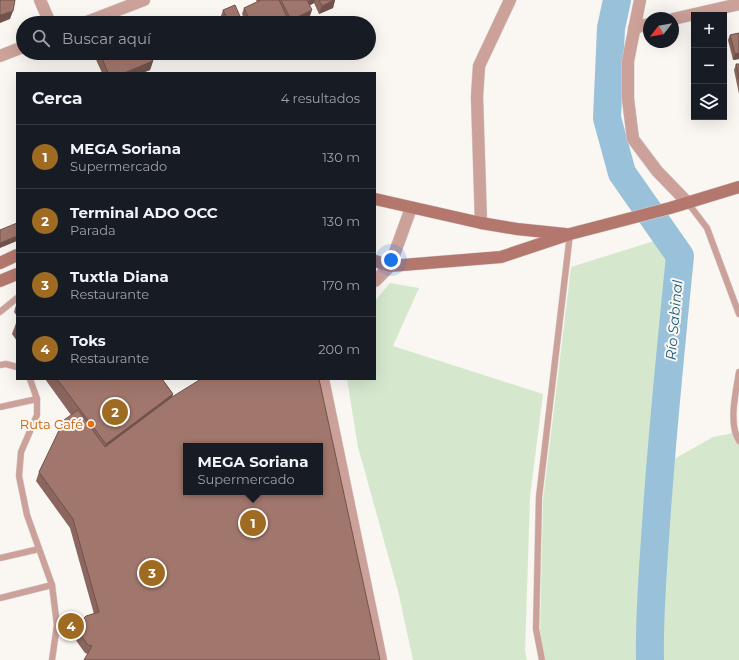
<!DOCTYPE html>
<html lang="es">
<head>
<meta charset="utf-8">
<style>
  body { margin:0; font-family:Montserrat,sans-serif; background:#20242c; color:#f1f3f6 }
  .controls { position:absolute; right:12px; top:12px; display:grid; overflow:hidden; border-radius:0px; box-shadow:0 4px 16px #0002 }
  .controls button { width:36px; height:36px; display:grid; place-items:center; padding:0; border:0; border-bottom:1px solid #363941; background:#171b24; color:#f1f3f6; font:20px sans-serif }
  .compass { position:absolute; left:643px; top:12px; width:36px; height:36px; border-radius:50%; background:#171b24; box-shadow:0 4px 16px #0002; rotate:239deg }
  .you { position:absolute; left:391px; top:260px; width:14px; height:14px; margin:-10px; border:3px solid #fff; border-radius:50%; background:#1a73e8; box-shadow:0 0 0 6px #1a73e833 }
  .badge { display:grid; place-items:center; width:26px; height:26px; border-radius:50%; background:#9f6b23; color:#fff; font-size:13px; font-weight:700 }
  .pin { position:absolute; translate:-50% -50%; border:2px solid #fff; box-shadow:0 1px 4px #0006 }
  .popup { position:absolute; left:183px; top:443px; width:140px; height:52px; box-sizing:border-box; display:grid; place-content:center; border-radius:0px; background:#171b24; filter:drop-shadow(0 1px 3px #0005); font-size:13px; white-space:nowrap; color:#9ea1a6 }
  .popup b { font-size:15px; color:#f1f3f6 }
  .popup::after { content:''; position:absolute; left:50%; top:100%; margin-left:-8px; border:8px solid transparent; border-top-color:#171b24 }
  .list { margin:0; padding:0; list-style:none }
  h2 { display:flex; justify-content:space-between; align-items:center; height:52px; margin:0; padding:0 16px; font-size:17px }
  h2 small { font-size:13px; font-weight:400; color:#9ea1a6 }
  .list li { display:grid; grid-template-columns:26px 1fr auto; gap:12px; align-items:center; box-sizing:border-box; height:64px; padding:0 16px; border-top:1px solid #363941 }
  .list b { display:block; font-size:15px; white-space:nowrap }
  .list p { margin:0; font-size:13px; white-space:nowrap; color:#9ea1a6 }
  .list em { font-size:13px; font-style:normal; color:#9ea1a6 }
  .icon { flex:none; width:22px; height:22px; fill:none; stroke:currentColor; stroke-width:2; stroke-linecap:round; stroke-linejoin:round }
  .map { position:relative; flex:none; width:739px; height:660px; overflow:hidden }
  .search { position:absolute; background:#171b24; box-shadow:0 4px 16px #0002; left:16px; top:16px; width:360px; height:44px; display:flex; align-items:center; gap:10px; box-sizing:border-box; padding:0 14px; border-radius:22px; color:#9ea1a6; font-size:15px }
  .panel { position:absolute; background:#171b24; box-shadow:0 4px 16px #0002; left:16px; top:72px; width:360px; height:308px; border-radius:0px }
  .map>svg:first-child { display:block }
  .green { fill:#d5e8ce }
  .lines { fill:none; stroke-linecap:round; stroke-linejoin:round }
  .river { stroke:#99c2da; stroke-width:28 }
  .lane-casing { stroke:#d6d2cf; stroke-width:7 }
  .street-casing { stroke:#d6d2cf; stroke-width:13 }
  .secondary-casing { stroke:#d6d2cf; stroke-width:13 }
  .lane { stroke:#cca19a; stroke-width:6 }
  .street { stroke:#cca19a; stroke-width:12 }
  .secondary { stroke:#b4776d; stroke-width:12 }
  .wall { fill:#8a665e }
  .shaded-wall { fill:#71534c }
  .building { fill:#a1776d; stroke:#71534c; fill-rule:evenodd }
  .food-dot { fill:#e8710a; stroke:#faf6f2; stroke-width:1.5 }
  .labels { text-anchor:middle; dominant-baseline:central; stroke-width:4; stroke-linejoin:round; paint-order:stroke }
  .food-label { font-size:13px; fill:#c56008; stroke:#faf6f2; text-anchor:end }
  .water-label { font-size:14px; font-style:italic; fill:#165d7d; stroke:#faf6f2 }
</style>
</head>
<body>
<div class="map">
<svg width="739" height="660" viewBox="0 0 739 660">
  <rect width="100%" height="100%" fill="#faf6f2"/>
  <g class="green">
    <path d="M667,237L680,256L660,467L713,437L739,432V660H545L540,632L543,500L571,267Z"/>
    <path d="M390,283L419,288L393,346L543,394L530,497L525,651L527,660H413L398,591L358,447L347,379H375V301Z"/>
  </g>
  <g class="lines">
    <path class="river" d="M617,0L611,28L607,118L622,173L680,256C671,345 662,434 656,524C653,569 649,615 650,660"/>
    <g class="lane-casing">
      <g id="lane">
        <path d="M688,203L707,228L739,314"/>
        <path d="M0,312L17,298"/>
        <path d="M0,365L6,364L17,367"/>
        <path d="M739,372C736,392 728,423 739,441"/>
        <path d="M30,379L37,399V415L21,452L19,476L27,515L52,585L57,625L52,660"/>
        <path d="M0,407L37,399"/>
        <path d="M0,558L39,549"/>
        <path d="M0,598L52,585"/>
        <path d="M542,660L536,629L539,497L570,234"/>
      </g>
    </g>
    <g class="street-casing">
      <g id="street">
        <path d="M40,0L50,23"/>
        <path d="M640,0L628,61V99L633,139L657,171L688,203"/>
        <path d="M673,19L739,4"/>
        <path d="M84,23L144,0"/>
        <path d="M634,28L649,24"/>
        <path d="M0,56L23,47"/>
        <path d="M481,223L477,97L479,66L510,0"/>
        <path d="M375,281L390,266L411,208"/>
        <path d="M323,379L381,660"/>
      </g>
    </g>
    <g class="secondary-casing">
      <g id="secondary">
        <path d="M375,199L481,223L517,229L565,234"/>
        <path d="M375,261L390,266L501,257L570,234L670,208L739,187"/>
        <path d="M0,263L17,255"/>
        <path d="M0,281L17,274"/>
      </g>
    </g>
    <use href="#lane" class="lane"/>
    <use href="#street" class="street"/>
    <use href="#secondary" class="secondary"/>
  </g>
  <g class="wall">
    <path d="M256,0H335L333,8L319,14L314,3L310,5V16L294,23H287V22L286,23H246L242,14L244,8L257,2Z"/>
    <path d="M223,10L243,23H225L221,16Z"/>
    <path d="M739,33V59L733,60L728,40L730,35Z"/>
    <path d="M93,53H149L153,61L150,70L142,73H102Z"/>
    <path d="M736,64H739V94L734,70Z"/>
    <path d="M17,302V316L14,312Z"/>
    <path d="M17,322V341L12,334L16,323Z"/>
    <path d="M45,379H162L173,394L172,397L319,379L88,654L85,653L77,642L75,637L80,622L94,614L70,528L36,481L39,472L71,415Z"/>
  </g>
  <g class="shaded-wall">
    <path d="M309,0H315L314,3L307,7Z"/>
    <path d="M334,0H335L333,8L319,14L322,6Z"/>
    <path d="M312,10L310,16L294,23H289L291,20Z"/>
    <path d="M13,11L10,19L0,23V15Z"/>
    <path d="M263,19L261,23H254Z"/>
    <path d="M288,19L286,23H278Z"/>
    <path d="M739,53V59L733,60L735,54Z"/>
    <path d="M153,61L150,70L142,73H124Z"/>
    <path d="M17,236V241L0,248V243Z"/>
    <path d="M173,394L169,406L102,456L106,444Z"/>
  </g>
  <g class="building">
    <path d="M0,0H15L13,11L0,15Z"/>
    <path d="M261,0H279L288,19L278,23H264L263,19L254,23H251L244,8Z"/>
    <path d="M281,0H307L312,10L291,20Z"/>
    <path d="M319,0H334L322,6Z"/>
    <path d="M235,5L243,23H229L223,10Z"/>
    <path d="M136,19L137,23H127Z"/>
    <path d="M739,33V53L735,54L730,35Z"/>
    <path d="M100,53H149L153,61L124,73H108Z"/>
    <path d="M736,64H739V79Z"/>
    <path d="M17,223V236L0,243V230Z"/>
    <path d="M57,379H162L173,394L106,444Z"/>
    <path d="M201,379H319L380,660H84L92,646L88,645L80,634L78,628L80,622L86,616L99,612L73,519L39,472L64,420L78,410L105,447L172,397ZM186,446H320V492H186Z"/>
  </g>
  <circle class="food-dot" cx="91" cy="424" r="4"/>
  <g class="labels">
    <g class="food-label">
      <text x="83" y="424">Ruta Café</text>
    </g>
    <g class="water-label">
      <text transform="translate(674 320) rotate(-85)">Río Sabinal</text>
    </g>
  </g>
</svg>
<div class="controls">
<button>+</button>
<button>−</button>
<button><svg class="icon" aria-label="layers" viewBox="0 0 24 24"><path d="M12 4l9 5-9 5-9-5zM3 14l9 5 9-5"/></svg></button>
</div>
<svg class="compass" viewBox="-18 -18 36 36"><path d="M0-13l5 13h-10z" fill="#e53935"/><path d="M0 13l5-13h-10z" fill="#9ea1a6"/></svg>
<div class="you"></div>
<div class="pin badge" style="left:253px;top:523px">1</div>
<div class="popup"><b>MEGA Soriana</b>Supermercado</div>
<div class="pin badge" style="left:115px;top:412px">2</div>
<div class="pin badge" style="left:152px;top:573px">3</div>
<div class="pin badge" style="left:71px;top:626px">4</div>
<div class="search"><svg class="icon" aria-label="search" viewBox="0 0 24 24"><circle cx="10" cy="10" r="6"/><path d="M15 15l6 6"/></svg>Buscar aquí</div>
<section class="panel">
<h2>Cerca<small>4 resultados</small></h2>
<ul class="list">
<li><span class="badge">1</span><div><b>MEGA Soriana</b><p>Supermercado</p></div><em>130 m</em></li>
<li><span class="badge">2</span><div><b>Terminal ADO OCC</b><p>Parada</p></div><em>130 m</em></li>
<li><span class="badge">3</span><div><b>Tuxtla Diana</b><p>Restaurante</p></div><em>170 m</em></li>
<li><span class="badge">4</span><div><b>Toks</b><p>Restaurante</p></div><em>200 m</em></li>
</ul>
</section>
</div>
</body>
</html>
